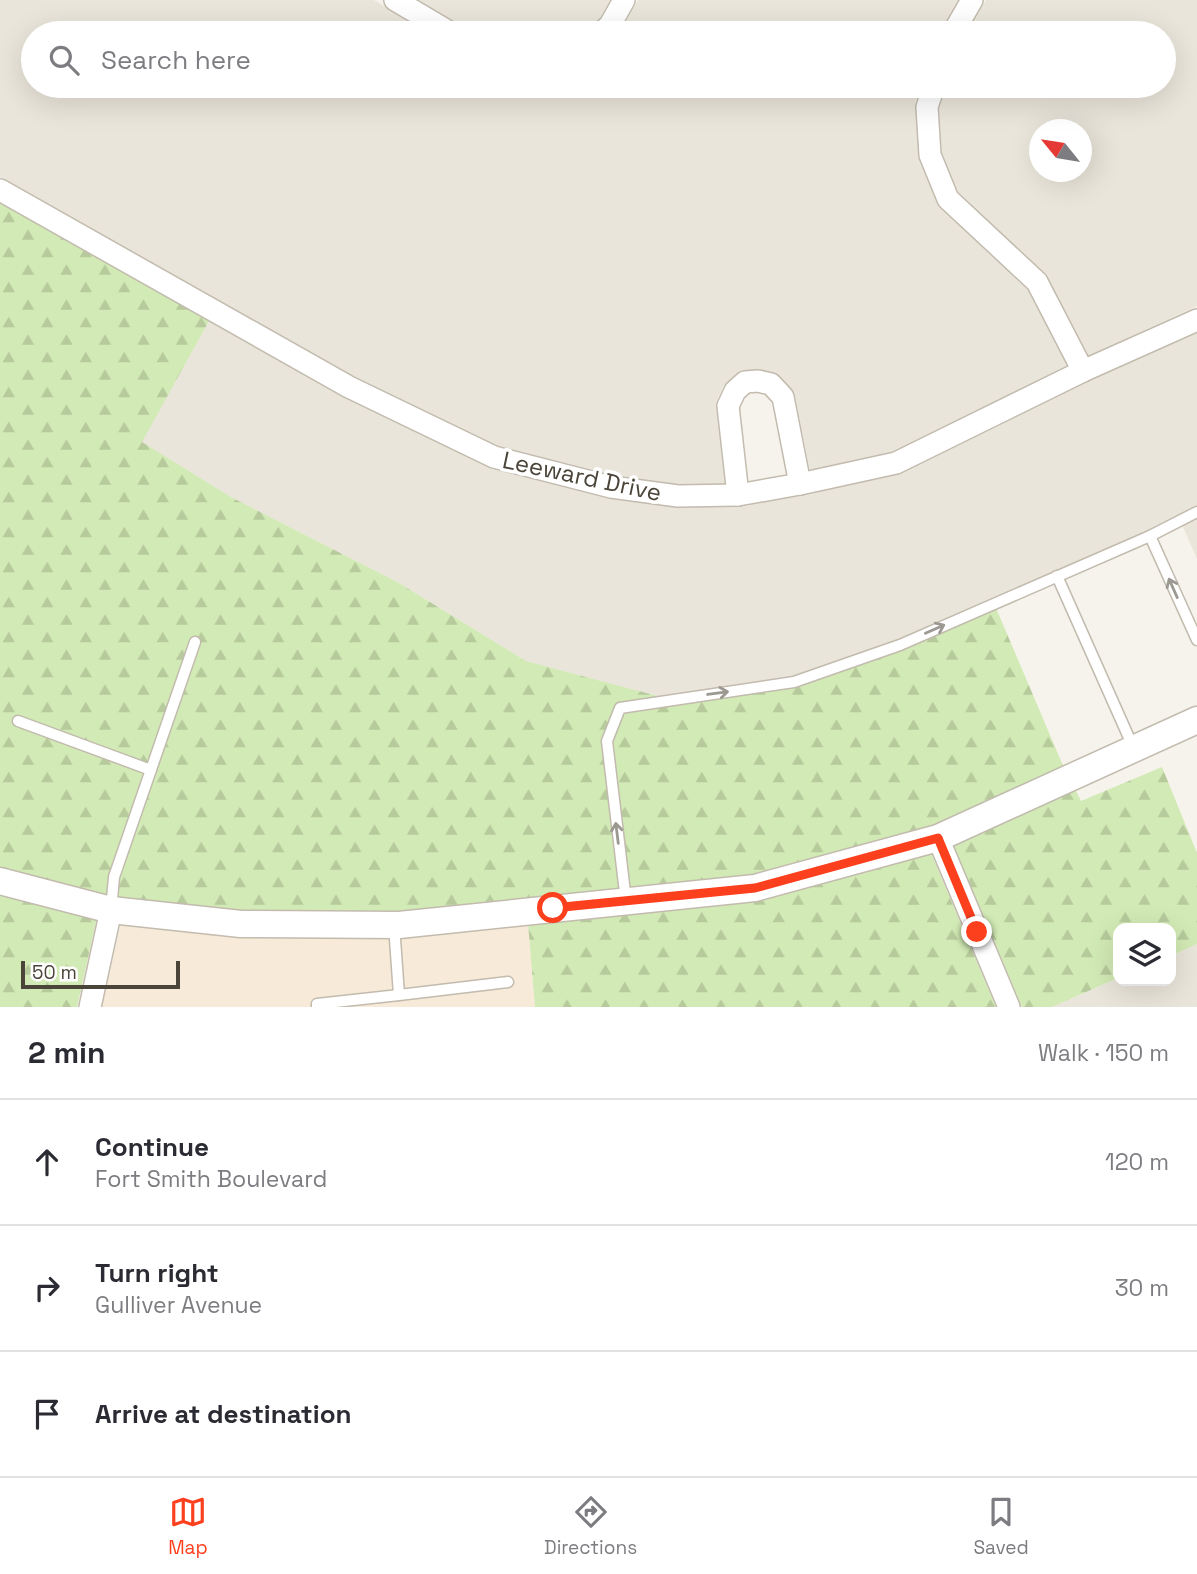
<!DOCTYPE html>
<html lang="en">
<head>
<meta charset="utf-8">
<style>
  body { margin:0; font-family:"Space Grotesk",sans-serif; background:#f7f7f7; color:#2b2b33 }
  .controls { position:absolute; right:21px; bottom:21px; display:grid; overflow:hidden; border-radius:14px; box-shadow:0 7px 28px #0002 }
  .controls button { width:63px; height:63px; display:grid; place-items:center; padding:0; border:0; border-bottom:2px solid #e1e1e2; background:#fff; color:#2b2b33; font:35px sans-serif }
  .compass { position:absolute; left:1029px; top:119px; width:63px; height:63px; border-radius:50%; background:#fff; box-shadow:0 7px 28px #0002; rotate:300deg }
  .scale { position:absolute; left:21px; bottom:18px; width:159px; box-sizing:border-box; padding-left:7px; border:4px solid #4b4439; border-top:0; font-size:19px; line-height:24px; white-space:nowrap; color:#4b4439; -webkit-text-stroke:5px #fff; paint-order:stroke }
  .stop { position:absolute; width:21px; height:21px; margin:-16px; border:5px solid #fc3f1d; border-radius:50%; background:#fff }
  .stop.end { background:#fc3f1d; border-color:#fff; box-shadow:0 2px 7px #0008 }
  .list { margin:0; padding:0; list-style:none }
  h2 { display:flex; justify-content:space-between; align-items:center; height:91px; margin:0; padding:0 28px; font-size:30px }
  h2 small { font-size:23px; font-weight:400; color:#7c7c81 }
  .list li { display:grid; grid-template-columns:46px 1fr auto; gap:21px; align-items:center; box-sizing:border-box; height:126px; padding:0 28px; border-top:2px solid #e1e1e2 }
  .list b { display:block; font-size:26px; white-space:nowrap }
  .list p { margin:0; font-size:23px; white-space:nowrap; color:#7c7c81 }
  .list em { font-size:23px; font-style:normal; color:#7c7c81 }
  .icon { flex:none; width:38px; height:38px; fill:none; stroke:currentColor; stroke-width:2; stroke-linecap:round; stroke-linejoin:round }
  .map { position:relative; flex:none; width:1197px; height:1007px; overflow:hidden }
  .search { position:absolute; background:#fff; box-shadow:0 7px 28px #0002; left:21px; right:21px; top:21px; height:77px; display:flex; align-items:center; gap:18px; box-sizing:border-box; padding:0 24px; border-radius:38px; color:#7c7c81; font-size:26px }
  .sheet { height:469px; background:#fff }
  nav { display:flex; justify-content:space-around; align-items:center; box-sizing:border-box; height:98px; border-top:2px solid #e1e1e2; background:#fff; font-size:19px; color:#7c7c81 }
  nav a { display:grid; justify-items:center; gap:4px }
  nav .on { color:#fc3f1d }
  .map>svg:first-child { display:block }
  .residential { fill:#eae5da; fill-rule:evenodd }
  .commercial { fill:#f7ead8 }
  .forest { fill:url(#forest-firs) }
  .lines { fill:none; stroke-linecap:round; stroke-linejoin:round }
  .service-casing { stroke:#c2bbae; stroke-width:13 }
  .minor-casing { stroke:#c2bbae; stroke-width:24 }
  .tertiary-casing { stroke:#c2bbae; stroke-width:29 }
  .service { stroke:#fff; stroke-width:10 }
  .minor { stroke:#fff; stroke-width:21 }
  .tertiary { stroke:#fff; stroke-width:26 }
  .oneway { stroke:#9c9892 }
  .route { stroke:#fc3f1d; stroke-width:9 }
  .labels { text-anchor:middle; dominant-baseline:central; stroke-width:7; stroke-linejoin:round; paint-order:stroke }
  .street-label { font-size:24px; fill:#4b4439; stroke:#fff }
</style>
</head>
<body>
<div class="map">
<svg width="1197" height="1007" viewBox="0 0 1197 1007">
  <defs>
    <pattern id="forest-firs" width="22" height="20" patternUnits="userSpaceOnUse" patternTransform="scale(1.75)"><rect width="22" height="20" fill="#d2eab5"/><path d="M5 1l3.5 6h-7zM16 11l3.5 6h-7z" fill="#b6ca9c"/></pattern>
  </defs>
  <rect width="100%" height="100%" fill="#f6f3ec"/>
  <g class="residential">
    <path d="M0,0H374L430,33H33V86H921L915,102L919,158L937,202L985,250L1028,288L1068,365L891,452L810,470L795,396L791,389L773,374L760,370L742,371L736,374L724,385L717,400L716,406L725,484L678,485L613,476L497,447L354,378L0,177Z"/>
    <path d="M416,0H610L600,18L582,33H472Z"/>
    <path d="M638,0H958L939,33H619Z"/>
    <path d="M986,0H1197V306L1088,356L1045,274L958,194L942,154L939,109L946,86H1164V33H967ZM1040,130H1082V172H1040Z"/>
    <path d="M209,321L344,397L492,468L611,498L680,507L750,506L751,504L814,494V492L903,473L1089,381L1197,333V559L1180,520L830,672L664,698L526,661L399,583L231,497L141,442Z"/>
    <path d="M1197,944V1007H1052L1118,978V981H1171V956Z"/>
  </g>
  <path class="commercial" d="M528,922L535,1007H102L121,923L292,938Z"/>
  <g class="forest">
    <path d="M0,203L209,321L142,442L231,497L399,583L526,661L665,698L830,672L993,601L1064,768L932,828L752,877L397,914L240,913L112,899L0,869Z"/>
    <path d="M1162,767L1197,853V944L1171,956V928H1118V978L1052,1007H1022L953,845L1075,789L1081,801Z"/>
    <path d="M931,853L996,1007H535L528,923Z"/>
    <path d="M0,892L97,918L77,1007H0Z"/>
  </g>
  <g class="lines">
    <g class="service-casing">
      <g id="service">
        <path d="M1150,536L1197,640"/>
        <path d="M1057,576L1134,749"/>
        <path d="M18,721L151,770"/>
        <path d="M626,901L607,741L620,708L794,682L900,645L1150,536L1197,512"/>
        <path d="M111,910L114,877L195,642"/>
        <path d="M394,925L399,995L508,982"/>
        <path d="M317,1007V1004L399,995"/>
      </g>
    </g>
    <g class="minor-casing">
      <g id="minor">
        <path d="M395,0L451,33"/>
        <path d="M601,33L610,25L624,0"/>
        <path d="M953,33L972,0"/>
        <path d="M934,86L927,107L930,155L948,199L1037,282L1083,371"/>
        <path d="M0,190L349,387L494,457L611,487L678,496L738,495L800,484L896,463L1083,371L1197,320"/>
        <path d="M738,495L728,406L735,391L745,382L758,381L771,384L783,397L800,484"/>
        <path d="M938,838L1009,1007"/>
        <path d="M90,1007L111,910"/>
      </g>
    </g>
    <g class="tertiary-casing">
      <path id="tertiary" d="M0,881L111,910L241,924L399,925L755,888L938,838L1197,720"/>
    </g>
    <use href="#service" class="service"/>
    <use href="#minor" class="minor"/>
    <use href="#tertiary" class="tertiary"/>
  </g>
  <defs><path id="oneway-shaft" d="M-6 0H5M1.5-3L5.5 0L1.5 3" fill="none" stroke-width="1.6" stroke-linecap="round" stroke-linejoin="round" transform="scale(1.75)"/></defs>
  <g class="oneway">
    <use href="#oneway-shaft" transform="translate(1173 588) rotate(-114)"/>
    <use href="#oneway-shaft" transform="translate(935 629) rotate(-24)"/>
    <use href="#oneway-shaft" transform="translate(718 693) rotate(-8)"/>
    <use href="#oneway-shaft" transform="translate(617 833) rotate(-97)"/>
  </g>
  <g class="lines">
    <path class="route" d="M553,908L755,888L938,838L977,932"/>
  </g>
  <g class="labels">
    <g class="street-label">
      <text transform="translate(582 476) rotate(12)">Leeward Drive</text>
    </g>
  </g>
</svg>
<div class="controls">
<button><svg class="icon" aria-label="layers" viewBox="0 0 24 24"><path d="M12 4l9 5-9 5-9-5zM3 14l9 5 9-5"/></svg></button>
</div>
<svg class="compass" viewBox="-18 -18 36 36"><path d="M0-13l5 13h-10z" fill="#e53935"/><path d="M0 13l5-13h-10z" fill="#7c7c81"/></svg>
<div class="scale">50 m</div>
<div class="stop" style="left:553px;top:908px"></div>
<div class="stop end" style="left:977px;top:932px"></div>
<div class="search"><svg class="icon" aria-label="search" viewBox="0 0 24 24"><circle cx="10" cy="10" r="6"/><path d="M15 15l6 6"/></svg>Search here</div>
</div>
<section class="sheet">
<h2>2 min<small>Walk · 150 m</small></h2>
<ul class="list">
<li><svg class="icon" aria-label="ahead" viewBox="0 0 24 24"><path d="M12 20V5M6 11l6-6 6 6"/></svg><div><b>Continue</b><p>Fort Smith Boulevard</p></div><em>120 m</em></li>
<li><svg class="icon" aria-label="right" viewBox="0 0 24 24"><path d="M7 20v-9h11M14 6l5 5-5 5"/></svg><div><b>Turn right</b><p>Gulliver Avenue</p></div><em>30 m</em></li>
<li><svg class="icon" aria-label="arrive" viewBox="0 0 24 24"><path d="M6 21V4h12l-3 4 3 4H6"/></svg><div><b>Arrive at destination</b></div></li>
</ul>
</section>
<nav>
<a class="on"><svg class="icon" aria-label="map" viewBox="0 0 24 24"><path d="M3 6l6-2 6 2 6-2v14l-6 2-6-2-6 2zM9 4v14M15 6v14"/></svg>Map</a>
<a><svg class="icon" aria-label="directions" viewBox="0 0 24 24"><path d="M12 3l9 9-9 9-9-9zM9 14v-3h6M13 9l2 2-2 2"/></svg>Directions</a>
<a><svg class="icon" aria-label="saved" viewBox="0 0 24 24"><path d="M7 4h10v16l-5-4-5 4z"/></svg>Saved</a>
</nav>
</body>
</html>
